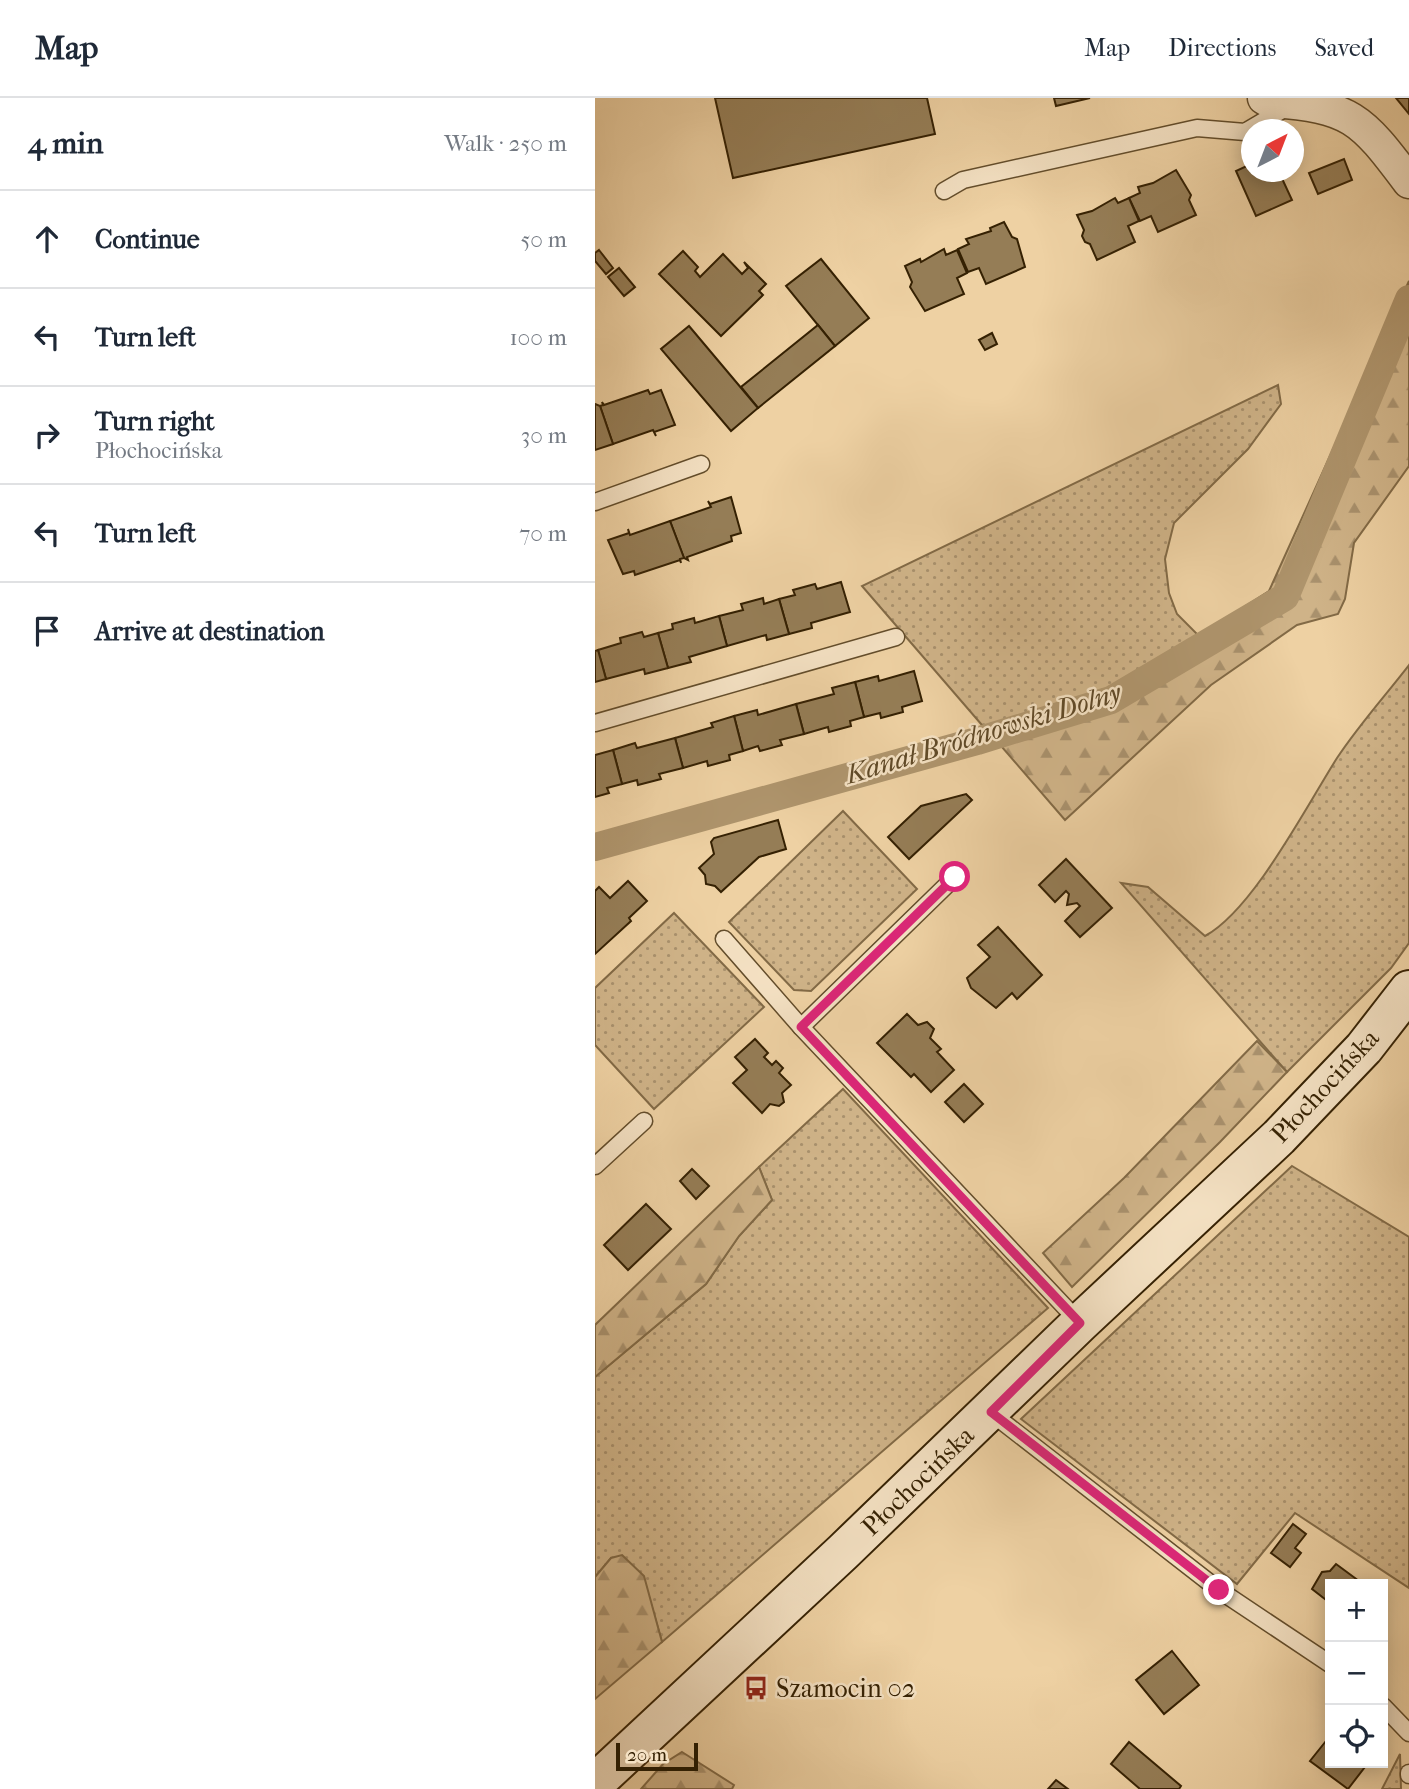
<!DOCTYPE html>
<html lang="en">
<head>
<meta charset="utf-8">
<style>
  body { margin:0; font-family:"IM FELL French Canon",serif; background:#f2f2f3; color:#1f2937 }
  .controls { position:absolute; right:21px; bottom:21px; display:grid; overflow:hidden; border-radius:0px; box-shadow:0 4px 18px #0003 }
  .controls button { width:63px; height:63px; display:grid; place-items:center; padding:0; border:0; border-bottom:2px solid #e0e1e3; background:#fff; color:#1f2937; font:35px sans-serif }
  .compass { position:absolute; left:646px; top:21px; width:63px; height:63px; border-radius:50%; background:#fff; box-shadow:0 4px 18px #0003; rotate:42deg }
  .scale { position:absolute; left:21px; bottom:18px; width:82px; box-sizing:border-box; padding-left:7px; border:4px solid #352103; border-top:0; font-size:19px; line-height:24px; white-space:nowrap; color:#352103; -webkit-text-stroke:5px #f4e1c3; paint-order:stroke }
  .stop { position:absolute; width:21px; height:21px; margin:-16px; border:5px solid #db2777; border-radius:50%; background:#fff }
  .stop.end { background:#db2777; border-color:#fff; box-shadow:0 2px 7px #0008 }
  .list { margin:0; padding:0; list-style:none }
  h2 { display:flex; justify-content:space-between; align-items:center; height:91px; margin:0; padding:0 28px; font-size:30px }
  h2 small { font-size:23px; font-weight:400; color:#747a83 }
  .list li { display:grid; grid-template-columns:46px 1fr auto; gap:21px; align-items:center; box-sizing:border-box; height:98px; padding:0 28px; border-top:2px solid #e0e1e3 }
  .list b { display:block; font-size:26px; white-space:nowrap }
  .list p { margin:0; font-size:23px; white-space:nowrap; color:#747a83 }
  .list em { font-size:23px; font-style:normal; color:#747a83 }
  .icon { flex:none; width:38px; height:38px; fill:none; stroke:currentColor; stroke-width:2; stroke-linecap:round; stroke-linejoin:round }
  .map { position:relative; flex:none; width:814px; height:1691px; overflow:hidden }
  header { display:flex; align-items:center; gap:42px; box-sizing:border-box; height:98px; padding:0 35px; background:#fff; border-bottom:2px solid #e0e1e3 }
  header strong { font-size:33px }
  nav { display:flex; gap:38px; margin-inline-start:auto; font-size:24px }
  main { display:flex }
  aside { flex:1; background:#fff }
  .map>svg:first-child { display:block }
  .grass { fill:url(#grass-dots); stroke:#826a46; stroke-width:2 }
  .forest { fill:url(#forest-firs); stroke:#826a46; stroke-width:2 }
  .lines { fill:none; stroke-linecap:round; stroke-linejoin:round }
  .canal { stroke:#af956d; stroke-width:28 }
  .building { fill:#957d56; stroke:#352103; stroke-width:2 }
  .service-casing { stroke:#634d2b; stroke-width:19 }
  .minor-casing { stroke:#634d2b; stroke-width:35 }
  .secondary-casing { stroke:#352103; stroke-width:42 }
  .service { stroke:#f4e1c3; stroke-width:16 }
  .minor { stroke:#f4e1c3; stroke-width:32 }
  .secondary { stroke:#f4e1c3; stroke-width:38 }
  .route { stroke:#db2777; stroke-width:9 }
  .labels { text-anchor:middle; dominant-baseline:central; stroke-width:5; stroke-linejoin:round; paint-order:stroke }
  .street-label { font-size:26px; fill:#352103; stroke:#f4e1c3 }
  .poi-label { font-size:26px; fill:#352103; stroke:#f4e1c3; text-anchor:start }
  .water-label { font-size:28px; font-style:italic; fill:#604a28; stroke:#f4e1c3 }
</style>
</head>
<body>
<header>
<strong>Map</strong>
<nav><a>Map</a><a>Directions</a><a>Saved</a></nav>
</header>
<main>
<aside>
<h2>4 min<small>Walk · 250 m</small></h2>
<ul class="list">
<li><svg class="icon" aria-label="ahead" viewBox="0 0 24 24"><path d="M12 20V5M6 11l6-6 6 6"/></svg><div><b>Continue</b></div><em>50 m</em></li>
<li><svg class="icon" aria-label="left" viewBox="0 0 24 24"><path d="M17 20v-9H6M10 6l-5 5 5 5"/></svg><div><b>Turn left</b></div><em>100 m</em></li>
<li><svg class="icon" aria-label="right" viewBox="0 0 24 24"><path d="M7 20v-9h11M14 6l5 5-5 5"/></svg><div><b>Turn right</b><p>Płochocińska</p></div><em>30 m</em></li>
<li><svg class="icon" aria-label="left" viewBox="0 0 24 24"><path d="M17 20v-9H6M10 6l-5 5 5 5"/></svg><div><b>Turn left</b></div><em>70 m</em></li>
<li><svg class="icon" aria-label="arrive" viewBox="0 0 24 24"><path d="M6 21V4h12l-3 4 3 4H6"/></svg><div><b>Arrive at destination</b></div></li>
</ul>
</aside>
<div class="map">
<svg width="814" height="1691" viewBox="0 0 814 1691">
  <defs>
    <pattern id="grass-dots" width="8" height="8" patternUnits="userSpaceOnUse" patternTransform="scale(1.75)"><rect width="8" height="8" fill="#cfb388"/><path d="M2 2h.1M6 6h.1" fill="none" stroke="#a9916d" stroke-width="1.8" stroke-linecap="round"/></pattern>
    <pattern id="forest-firs" width="22" height="20" patternUnits="userSpaceOnUse" patternTransform="scale(1.75)"><rect width="22" height="20" fill="#cfb388"/><path d="M5 1l3.5 6h-7zM16 11l3.5 6h-7z" fill="#a9916d"/></pattern>
  </defs>
  <rect width="100%" height="100%" fill="#eed1a3"/>
  <filter id="stains"><feTurbulence type="fractalNoise" baseFrequency=".00286" numOctaves="4"/><feColorMatrix values="0 0 0 0 .2 0 0 0 0 .09 0 0 0 0 .02 0 0 0 .5 -.17"/></filter>
  <radialGradient id="worn" r=".72"><stop offset=".6" stop-color="#630" stop-opacity="0"/><stop offset="1" stop-color="#630" stop-opacity=".3"/></radialGradient>
  <g class="grass">
    <path d="M683,287L686,306L653,351L579,425L570,461L574,495L582,516L604,538L507,600L394,634L401,646L0,756V743L393,634L267,488Z"/>
    <path d="M814,567V845L796,870L692,974L526,785L553,789L610,838C658,812 711,709 742,660C763,628 790,598 814,567Z"/>
    <path d="M248,713L322,791L216,893L199,892L134,824Z"/>
    <path d="M79,815L169,909L59,1011L0,947V890Z"/>
    <path d="M248,991L453,1210L67,1544L48,1478L16,1460L0,1479V1279L111,1186L144,1138L177,1102L164,1069Z"/>
    <path d="M697,1068L814,1139V1490L700,1415L642,1486L426,1321Z"/>
    <path d="M805,1656L806,1691H787Z"/>
  </g>
  <g class="forest">
    <path d="M814,183V368L759,445L750,501L743,516L702,527L616,587L470,722L394,634L507,600L674,493Z"/>
    <path d="M662,943L692,974L625,1044L477,1189L448,1155L529,1080Z"/>
    <path d="M164,1069L177,1102L144,1138L111,1186L0,1279V1227Z"/>
    <path d="M27,1457L49,1478L67,1544L0,1601V1479L16,1460Z"/>
    <path d="M87,1654L139,1687L137,1691H46L68,1666Z"/>
  </g>
  <g class="lines">
    <path class="canal" d="M0,749L382,643L516,602L690,499L814,201"/>
  </g>
  <g class="building">
    <path d="M120,0H332L340,36L138,80Z"/>
    <path d="M459,0H495L461,8Z"/>
    <path d="M801,0H814V16Z"/>
    <path d="M749,61L757,82L723,96L714,75Z"/>
    <path d="M656,66V74H684L697,102L661,118L641,73Z"/>
    <path d="M581,72L596,97L594,102L601,117L563,134L556,118L545,123L534,100L545,95L543,89L558,85Z"/>
    <path d="M520,100L523,105L534,100L544,123L533,128L540,144L502,162L495,146L490,144L487,138L489,132L482,117L497,113Z"/>
    <path d="M409,124L417,139L422,141L430,169L391,186L384,170L373,174L363,151L374,146L371,141L396,133L395,130Z"/>
    <path d="M349,151L351,157L362,152L372,175L362,180L369,196L330,213L315,189L317,184L310,168L325,161L326,164Z"/>
    <path d="M4,152L18,170L11,176L0,163V155Z"/>
    <path d="M88,153L103,169L100,173L105,179L128,156L147,176L153,170L149,164L171,186L164,193L168,197L126,238L64,176Z"/>
    <path d="M226,161L274,220L240,248L191,188Z"/>
    <path d="M24,170L40,189L29,198L13,179Z"/>
    <path d="M223,227L240,248L163,310L146,289Z"/>
    <path d="M94,228L163,310L136,333L66,251Z"/>
    <path d="M397,235L402,246L390,252L384,242Z"/>
    <path d="M53,292L55,296L66,292L80,327L59,334L61,338L58,332L18,346L5,308L8,307L7,304L9,307Z"/>
    <path d="M0,306L5,308L18,346L0,352Z"/>
    <path d="M136,399L146,435L136,438L137,443L92,459L93,462L89,460L75,423L116,409L113,403L115,406Z"/>
    <path d="M75,423L89,460L85,461L86,465L85,462L40,477L39,473L28,476L13,442L34,435L33,431L35,437Z"/>
    <path d="M246,484L255,514L216,525L217,530L194,536L184,501L200,497L198,492L220,486L222,491Z"/>
    <path d="M168,500L169,506L184,501L194,536L172,542L171,537L132,548L124,518L148,512L146,506Z"/>
    <path d="M124,518L132,548L94,559L96,564L73,570L63,535L78,531L77,526L99,520L100,525Z"/>
    <path d="M47,534L49,539L63,535L73,570L50,576L49,571L11,581L3,552L26,545L25,540Z"/>
    <path d="M3,552L11,581L0,584V553Z"/>
    <path d="M319,573L327,603L307,609L308,614L286,620L285,615L269,619L260,584L283,578L284,583Z"/>
    <path d="M260,584L269,619L255,623L256,628L234,634L233,629L209,636L201,606L239,596L237,590Z"/>
    <path d="M201,606L209,636L185,642L187,647L165,653L163,648L148,653L139,618L162,612L163,617Z"/>
    <path d="M139,618L148,653L134,657L135,662L113,668L112,663L88,670L80,640L118,629L116,625Z"/>
    <path d="M80,640L88,670L64,676L66,681L43,687L42,682L27,686L18,652L40,645L42,650Z"/>
    <path d="M18,652L27,686L12,690L14,695L0,699V657Z"/>
    <path d="M371,696L377,702L314,761L293,739L326,708Z"/>
    <path d="M183,722L191,751L164,759L126,794L120,788L111,786L110,777L104,770L119,756L116,744L119,740Z"/>
    <path d="M471,761L517,810L485,839L470,823L485,808L482,805L472,807L474,796L471,793L460,804L444,787Z"/>
    <path d="M33,783L52,803L34,820L36,823L0,856V793L4,789L15,800Z"/>
    <path d="M403,829L447,877L422,901L417,895L401,910L376,890L372,880L395,859L383,847Z"/>
    <path d="M312,916L323,927L332,924L339,931L335,940L346,951L342,954L359,972L336,994L319,976L316,979L282,945Z"/>
    <path d="M160,941L173,955L169,959L177,967L181,963L188,970L184,975L196,987L187,995L189,1004L184,1008L175,1006L167,1015L138,985L152,972L140,959Z"/>
    <path d="M369,986L388,1006L369,1024L350,1004Z"/>
    <path d="M97,1071L114,1088L101,1101L85,1083Z"/>
    <path d="M51,1106L76,1131L33,1172L9,1147Z"/>
    <path d="M698,1426L711,1436L700,1450L706,1455L695,1469L676,1455Z"/>
    <path d="M741,1466L768,1486H735V1505L717,1491L727,1474L735,1473Z"/>
    <path d="M577,1553L604,1587L569,1616L541,1582Z"/>
    <path d="M735,1638V1665H773L753,1691L715,1663Z"/>
    <path d="M534,1644L586,1688L584,1691H545L516,1666Z"/>
    <path d="M461,1682L473,1691H453Z"/>
  </g>
  <g class="lines">
    <g class="service-casing">
      <g id="service">
        <path d="M349,93L368,82L602,30L650,34L694,8"/>
        <path d="M0,404L106,366"/>
        <path d="M0,625L301,539"/>
        <path d="M129,841L206,929L485,1225"/>
        <path d="M206,929L360,779"/>
        <path d="M0,1068L49,1023"/>
        <path d="M395,1314L624,1492L735,1566"/>
        <path d="M788,1608L814,1635"/>
        <path d="M814,1675V1677"/>
      </g>
    </g>
    <g class="minor-casing">
      <path id="minor" d="M669,0L674,3C756,8 766,20 814,84"/>
    </g>
    <g class="secondary-casing">
      <path id="secondary" d="M0,1685L248,1454L485,1225L684,1039L769,950L814,892"/>
    </g>
    <use href="#service" class="service"/>
    <use href="#minor" class="minor"/>
    <use href="#secondary" class="secondary"/>
  </g>
  <g class="lines">
    <path class="route" d="M360,779L206,929L485,1225L396,1314L624,1492"/>
  </g>
  <defs>
    <g id="bus-bare" transform="scale(1.89)"><path d="M-5-6H5V4H4V6H2V4H-2V6H-4V4H-5ZM-3.5-4V0h7V-4ZM-3.5 1.2v1.5H-2V1.2ZM2 1.2v1.5H3.5V1.2Z" fill="#8f2418" stroke="#f4e1c3" stroke-width="2.5" paint-order="stroke"/></g>
  </defs>
  <g fill-rule="evenodd">
    <use href="#bus-bare" x="161" y="1590"/>
  </g>
  <g class="labels">
    <g class="street-label">
      <text transform="translate(730 988) rotate(-47)">Płochocińska</text>
      <text transform="translate(323 1383) rotate(-44)">Płochocińska</text>
    </g>
    <g class="poi-label">
      <text x="181" y="1590">Szamocin 02</text>
    </g>
    <g class="water-label">
      <text transform="translate(388 635) rotate(-17)">Kanał Bródnowski Dolny</text>
    </g>
  </g>
  <rect width="100%" height="100%" filter="url(#stains)"/>
  <rect width="100%" height="100%" fill="url(#worn)"/>
</svg>
<div class="controls">
<button>+</button>
<button>−</button>
<button><svg class="icon" aria-label="locate" viewBox="0 0 24 24"><circle cx="12" cy="12" r="6"/><path d="M12 2v4M12 18v4M2 12h4M18 12h4"/></svg></button>
</div>
<svg class="compass" viewBox="-18 -18 36 36"><path d="M0-13l5 13h-10z" fill="#e53935"/><path d="M0 13l5-13h-10z" fill="#747a83"/></svg>
<div class="scale">20 m</div>
<div class="stop" style="left:360px;top:779px"></div>
<div class="stop end" style="left:624px;top:1492px"></div>
</div>
</main>
</body>
</html>
